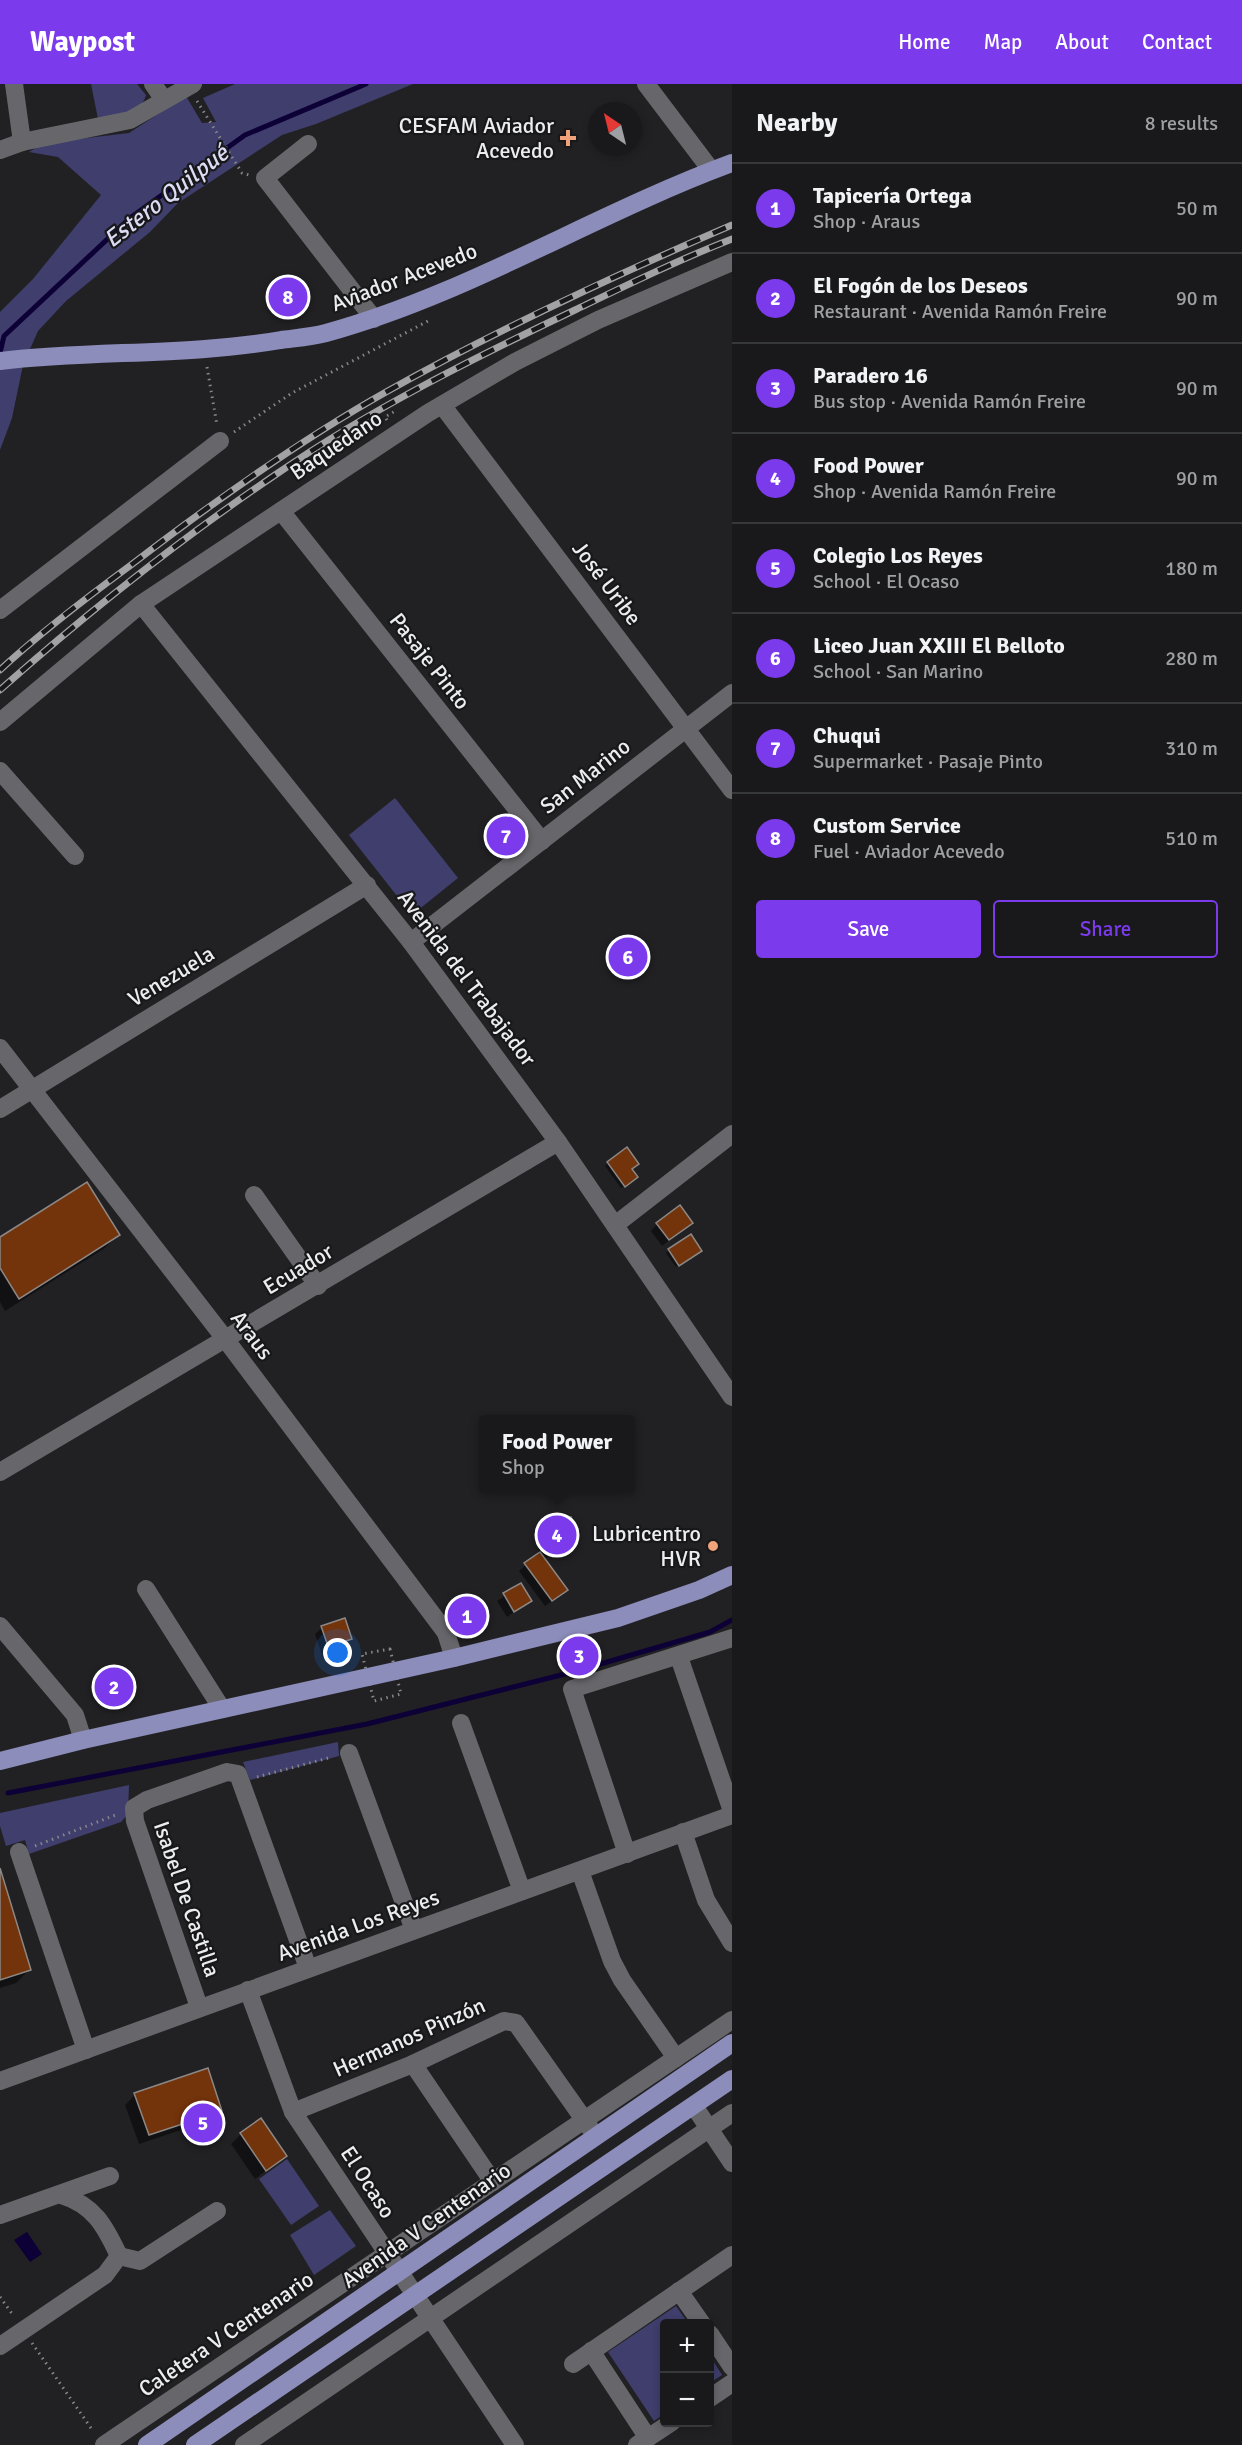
<!DOCTYPE html>
<html lang="en">
<head>
<meta charset="utf-8">
<style>
  body { margin:0; font-family:Signika,sans-serif; background:#222224; color:#f1f3f6 }
  .controls { position:absolute; right:18px; bottom:18px; display:grid; overflow:hidden; border-radius:6px; box-shadow:0 3px 9px #0003 }
  .controls button { width:54px; height:54px; display:grid; place-items:center; padding:0; border:0; border-bottom:2px solid #37383a; background:#19191b; color:#f1f3f6; font:30px sans-serif }
  .compass { position:absolute; left:588px; top:18px; width:54px; height:54px; border-radius:50%; background:#19191b; box-shadow:0 3px 9px #0003; rotate:325deg }
  .you { position:absolute; left:338px; top:1569px; width:21px; height:21px; margin:-15px; border:4px solid #fff; border-radius:50%; background:#1a73e8; box-shadow:0 0 0 9px #1a73e833 }
  .badge { display:grid; place-items:center; width:39px; height:39px; border-radius:50%; background:#7c3aed; color:#fff; font-size:20px; font-weight:700 }
  .pin { position:absolute; translate:-50% -50%; border:3px solid #fff; box-shadow:0 2px 6px #0006 }
  .popup { position:absolute; left:479px; top:1331px; width:156px; height:78px; box-sizing:border-box; display:grid; place-content:center; border-radius:6px; background:#19191b; filter:drop-shadow(0 2px 4px #0005); font-size:20px; white-space:nowrap; color:#9fa0a3 }
  .popup b { font-size:22px; color:#f1f3f6 }
  .popup::after { content:''; position:absolute; left:50%; top:100%; margin-left:-12px; border:12px solid transparent; border-top-color:#19191b }
  .list { margin:0; padding:0; list-style:none }
  h2 { display:flex; justify-content:space-between; align-items:center; height:78px; margin:0; padding:0 24px; font-size:26px }
  h2 small { font-size:20px; font-weight:400; color:#9fa0a3 }
  .list li { display:grid; grid-template-columns:39px 1fr auto; gap:18px; align-items:center; box-sizing:border-box; height:90px; padding:0 24px; border-top:2px solid #37383a }
  .list b { display:block; font-size:22px; white-space:nowrap }
  .list p { margin:0; font-size:20px; white-space:nowrap; color:#9fa0a3 }
  .list em { font-size:20px; font-style:normal; color:#9fa0a3 }
  .actions { display:flex; gap:12px; padding:18px 24px }
  .actions a { flex:1; padding:14px 0; border:2px solid #7c3aed; border-radius:6px; text-align:center; font-size:21px; color:#7c3aed }
  .actions .main { background:#7c3aed; color:#fff }
  .map { position:relative; flex:none; width:732px; height:2361px; overflow:hidden }
  header { display:flex; align-items:center; gap:36px; box-sizing:border-box; height:84px; padding:0 30px; background:#7c3aed; color:#fff }
  header strong { font-size:28px }
  nav { display:flex; gap:33px; margin-inline-start:auto; font-size:21px }
  main { display:flex }
  aside { flex:1; background:#19191b }
  .map>svg:first-child { display:block }
  .green { fill:#3f3e6c }
  .water { fill:#0d0036 }
  .shadow { fill:#0007 }
  .lines { fill:none; stroke-linecap:round; stroke-linejoin:round }
  .stream { stroke:#0d0036; stroke-width:5 }
  .building { fill:#73330b; stroke:#8c8886; stroke-width:1.5 }
  .path { stroke:#868789; stroke-width:3; stroke-dasharray:1.5 4.5; stroke-linecap:butt }
  .minor { stroke:#67676b; stroke-width:18 }
  .major { stroke:#8c8dba; stroke-width:18 }
  .rail-casing { stroke:#a2a2a5; stroke-width:7 }
  .rail { stroke:#18181b; stroke-width:4.5; stroke-dasharray:14; stroke-linecap:butt }
  .poi-dot { fill:#f0a27a; stroke:#18181b; stroke-width:2 }
  .labels { text-anchor:middle; dominant-baseline:central; stroke-width:4.5; stroke-linejoin:round; paint-order:stroke }
  .poi-label { font-size:22px; fill:#ecedef; stroke:#18181b; text-anchor:end }
  .street-label { font-size:22px; fill:#ecedef; stroke:#18181b }
  .water-label { font-size:24px; font-style:italic; fill:#dbdcf3; stroke:#18181b }
</style>
</head>
<body>
<header>
<strong>Waypost</strong>
<nav><a>Home</a><a>Map</a><a>About</a><a>Contact</a></nav>
</header>
<main>
<div class="map">
<svg width="732" height="2361" viewBox="0 0 732 2361">
  <rect width="100%" height="100%" fill="#212124"/>
  <g class="green">
    <path d="M91,0H137L146,11C141,31 116,31 98,35Z"/>
    <path d="M235,0H413L316,40L282,51L178,119L150,148L66,217L38,247L23,281L12,334L0,366V228L33,195L101,111L58,73L29,68L44,59L129,49L186,12L202,39L216,38L203,14Z"/>
    <path d="M395,714L458,794L412,831L349,751Z"/>
    <path d="M338,1658L339,1672L250,1696L243,1678Z"/>
    <path d="M129,1701L128,1730L121,1738L29,1770L25,1756L6,1762L0,1742V1729Z"/>
    <path d="M287,2075L319,2122L291,2141L259,2095Z"/>
    <path d="M330,2126L356,2162L314,2191L290,2151Z"/>
    <path d="M676,2222L688,2239L664,2240V2330L654,2337L608,2268Z"/>
    <path d="M710,2272L722,2291L710,2299Z"/>
  </g>
  <path class="water" d="M27,2148L42,2170L30,2178L14,2156Z"/>
  <g class="shadow">
    <path d="M608,1079L633,1096L621,1104L605,1082Z"/>
    <path d="M691,1139L662,1162L651,1147L657,1140Z"/>
    <path d="M118,1151L105,1164L5,1227L0,1218V1155Z"/>
    <path d="M669,1166L697,1170L676,1183L666,1169Z"/>
    <path d="M541,1447L575,1449L563,1467L543,1475L559,1512L545,1522L519,1487L540,1469L534,1453Z"/>
    <path d="M520,1501L530,1517L507,1533L497,1517Z"/>
    <path d="M322,1544L350,1554L340,1568L323,1574L315,1550Z"/>
    <path d="M0,1789L30,1885L16,1899L0,1904Z"/>
    <path d="M135,2011L221,2026L211,2036L139,2060L125,2021Z"/>
    <path d="M241,2050L285,2072L255,2095L231,2060Z"/>
  </g>
  <g class="lines">
    <g class="stream">
      <path d="M0,269L4,252L130,134L245,51L366,0"/>
      <path d="M8,1709L367,1640L573,1588L710,1548L732,1536"/>
    </g>
  </g>
  <g class="building">
    <path d="M627,1063L639,1080L632,1085L638,1093L625,1103L607,1078Z"/>
    <path d="M87,1098L120,1151L19,1215L0,1184V1153Z"/>
    <path d="M680,1121L693,1139L669,1156L656,1139Z"/>
    <path d="M691,1150L702,1167L679,1182L668,1165Z"/>
    <path d="M571,1433L577,1449L568,1453L571,1461L549,1469L540,1445Z"/>
    <path d="M540,1468L568,1506L552,1517L524,1479Z"/>
    <path d="M521,1499L532,1517L514,1528L503,1509Z"/>
    <path d="M345,1534L352,1555L346,1557L348,1562L330,1568L321,1542Z"/>
    <path d="M0,1784L31,1886L0,1896Z"/>
    <path d="M208,1984L222,2027L149,2051L134,2009Z"/>
    <path d="M261,2034L287,2072L266,2087L240,2049Z"/>
  </g>
  <g class="lines">
    <g class="path">
      <path d="M197,17L242,89L249,91"/>
      <path d="M207,283L217,341"/>
      <path d="M387,336L385,333L397,326"/>
      <path d="M234,348L292,309L428,237"/>
      <path d="M562,1564L571,1589"/>
      <path d="M390,1565L401,1610L374,1617L362,1570Z"/>
      <path d="M257,1693L332,1673"/>
      <path d="M35,1762L118,1730"/>
      <path d="M0,2213L13,2231"/>
      <path d="M32,2259L93,2347"/>
    </g>
    <g class="minor">
      <path d="M14,0L22,58"/>
      <path d="M153,0L164,16"/>
      <path d="M646,0L711,86"/>
      <path d="M308,60L265,94L374,235"/>
      <path d="M0,66L22,58L130,36L193,0"/>
      <path d="M442,321L732,706"/>
      <path d="M281,427L542,757"/>
      <path d="M141,520L411,858L558,1058L732,1313"/>
      <path d="M0,526L220,357"/>
      <path d="M0,638L141,520L428,329L515,278L598,236L732,178"/>
      <path d="M0,687L75,772"/>
      <path d="M411,858L732,609"/>
      <path d="M0,964L226,1256L441,1542L446,1549L454,1574"/>
      <path d="M0,1025L367,801"/>
      <path d="M254,1111L318,1202"/>
      <path d="M615,1141L732,1050"/>
      <path d="M0,1388L558,1058"/>
      <path d="M146,1505L222,1625"/>
      <path d="M0,1542L75,1631L83,1656"/>
      <path d="M679,1573L732,1727"/>
      <path d="M461,1639L522,1807"/>
      <path d="M349,1669L414,1846"/>
      <path d="M683,1748L706,1816L732,1859"/>
      <path d="M19,1768L86,1966"/>
      <path d="M627,1770L572,1605L732,1554"/>
      <path d="M580,1787L612,1877L622,1896L676,1974"/>
      <path d="M248,1906L293,2028L515,2361"/>
      <path d="M199,1923L135,1737L134,1724L147,1716L227,1688L238,1690L308,1884"/>
      <path d="M413,1980L493,2098"/>
      <path d="M0,1997L732,1731"/>
      <path d="M694,2022L732,2079"/>
      <path d="M293,2028L413,1980L504,1937L516,1939L590,2044"/>
      <path d="M61,2111C94,2121 105,2142 119,2172"/>
      <path d="M0,2131L110,2092"/>
      <path d="M119,2172L140,2177L217,2127"/>
      <path d="M679,2207L702,2240"/>
      <path d="M710,2250L732,2283"/>
      <path d="M0,2262L105,2191L119,2172"/>
      <path d="M591,2267L648,2354"/>
      <path d="M573,2280L732,2171"/>
      <path d="M710,2314L732,2299"/>
      <path d="M104,2361L732,1936"/>
      <path d="M244,2361L732,2029"/>
      <path d="M637,2361L672,2338"/>
    </g>
    <g class="major">
      <path d="M0,277C93,266 188,272 281,256C296,254 311,253 326,249C468,210 594,130 732,79"/>
      <path d="M0,1677L83,1656L454,1574L618,1534L699,1506L732,1491"/>
      <path d="M147,2361L732,1959"/>
      <path d="M195,2361L732,1995"/>
    </g>
    <g class="rail-casing">
      <g id="rail">
        <path d="M0,586C41,548 86,514 131,481C212,419 297,358 386,308C499,245 613,192 732,141"/>
        <path d="M0,606C88,528 180,455 278,389C371,325 474,274 575,226C627,201 678,176 732,155"/>
      </g>
    </g>
    <use href="#rail" class="rail"/>
  </g>
  <g class="poi-dot">
    <path d="M565 45h6v6h6v6h-6v6h-6v-6h-6v-6h6z"/>
    <circle cx="713" cy="1462" r="6"/>
  </g>
  <g class="labels">
    <g class="poi-label">
      <text x="554" y="41">CESFAM Aviador<tspan x="554" dy="25">Acevedo</tspan></text>
      <text x="701" y="1449">Lubricentro<tspan x="701" dy="25">HVR</tspan></text>
    </g>
    <g class="street-label">
      <text transform="translate(404 193) rotate(-21)">Aviador Acevedo</text>
      <text transform="translate(336 361) rotate(-34)">Baquedano</text>
      <text transform="translate(607 499) rotate(53)">José Uribe</text>
      <text transform="translate(430 577) rotate(52)">Pasaje Pinto</text>
      <text transform="translate(585 692) rotate(-38)">San Marino</text>
      <text transform="translate(171 892) rotate(-31)">Venezuela</text>
      <text transform="translate(467 894) rotate(53)">Avenida del Trabajador</text>
      <text transform="translate(298 1185) rotate(-31)">Ecuador</text>
      <text transform="translate(252 1251) rotate(53)">Araus</text>
      <text transform="translate(187 1815) rotate(71)">Isabel De Castilla</text>
      <text transform="translate(358 1841) rotate(-20)">Avenida Los Reyes</text>
      <text transform="translate(409 1953) rotate(-24)">Hermanos Pinzón</text>
      <text transform="translate(368 2098) rotate(57)">El Ocaso</text>
      <text transform="translate(426 2141) rotate(-35)">Avenida V Centenario</text>
      <text transform="translate(226 2250) rotate(-34)">Caletera V Centenario</text>
    </g>
    <g class="water-label">
      <text transform="translate(166 112) rotate(-38)">Estero Quilpué</text>
    </g>
  </g>
</svg>
<div class="controls">
<button>+</button>
<button>−</button>
</div>
<svg class="compass" viewBox="-18 -18 36 36"><path d="M0-13l5 13h-10z" fill="#e53935"/><path d="M0 13l5-13h-10z" fill="#9fa0a3"/></svg>
<div class="you"></div>
<div class="pin badge" style="left:467px;top:1532px">1</div>
<div class="pin badge" style="left:114px;top:1603px">2</div>
<div class="pin badge" style="left:579px;top:1572px">3</div>
<div class="pin badge" style="left:557px;top:1451px">4</div>
<div class="popup"><b>Food Power</b>Shop</div>
<div class="pin badge" style="left:203px;top:2039px">5</div>
<div class="pin badge" style="left:628px;top:873px">6</div>
<div class="pin badge" style="left:506px;top:752px">7</div>
<div class="pin badge" style="left:288px;top:213px">8</div>
</div>
<aside>
<h2>Nearby<small>8 results</small></h2>
<ul class="list">
<li><span class="badge">1</span><div><b>Tapicería Ortega</b><p>Shop · Araus</p></div><em>50 m</em></li>
<li><span class="badge">2</span><div><b>El Fogón de los Deseos</b><p>Restaurant · Avenida Ramón Freire</p></div><em>90 m</em></li>
<li><span class="badge">3</span><div><b>Paradero 16</b><p>Bus stop · Avenida Ramón Freire</p></div><em>90 m</em></li>
<li><span class="badge">4</span><div><b>Food Power</b><p>Shop · Avenida Ramón Freire</p></div><em>90 m</em></li>
<li><span class="badge">5</span><div><b>Colegio Los Reyes</b><p>School · El Ocaso</p></div><em>180 m</em></li>
<li><span class="badge">6</span><div><b>Liceo Juan XXIII El Belloto</b><p>School · San Marino</p></div><em>280 m</em></li>
<li><span class="badge">7</span><div><b>Chuqui</b><p>Supermarket · Pasaje Pinto</p></div><em>310 m</em></li>
<li><span class="badge">8</span><div><b>Custom Service</b><p>Fuel · Aviador Acevedo</p></div><em>510 m</em></li>
</ul>
<div class="actions"><a class="main">Save</a><a>Share</a></div>
</aside>
</main>
</body>
</html>
